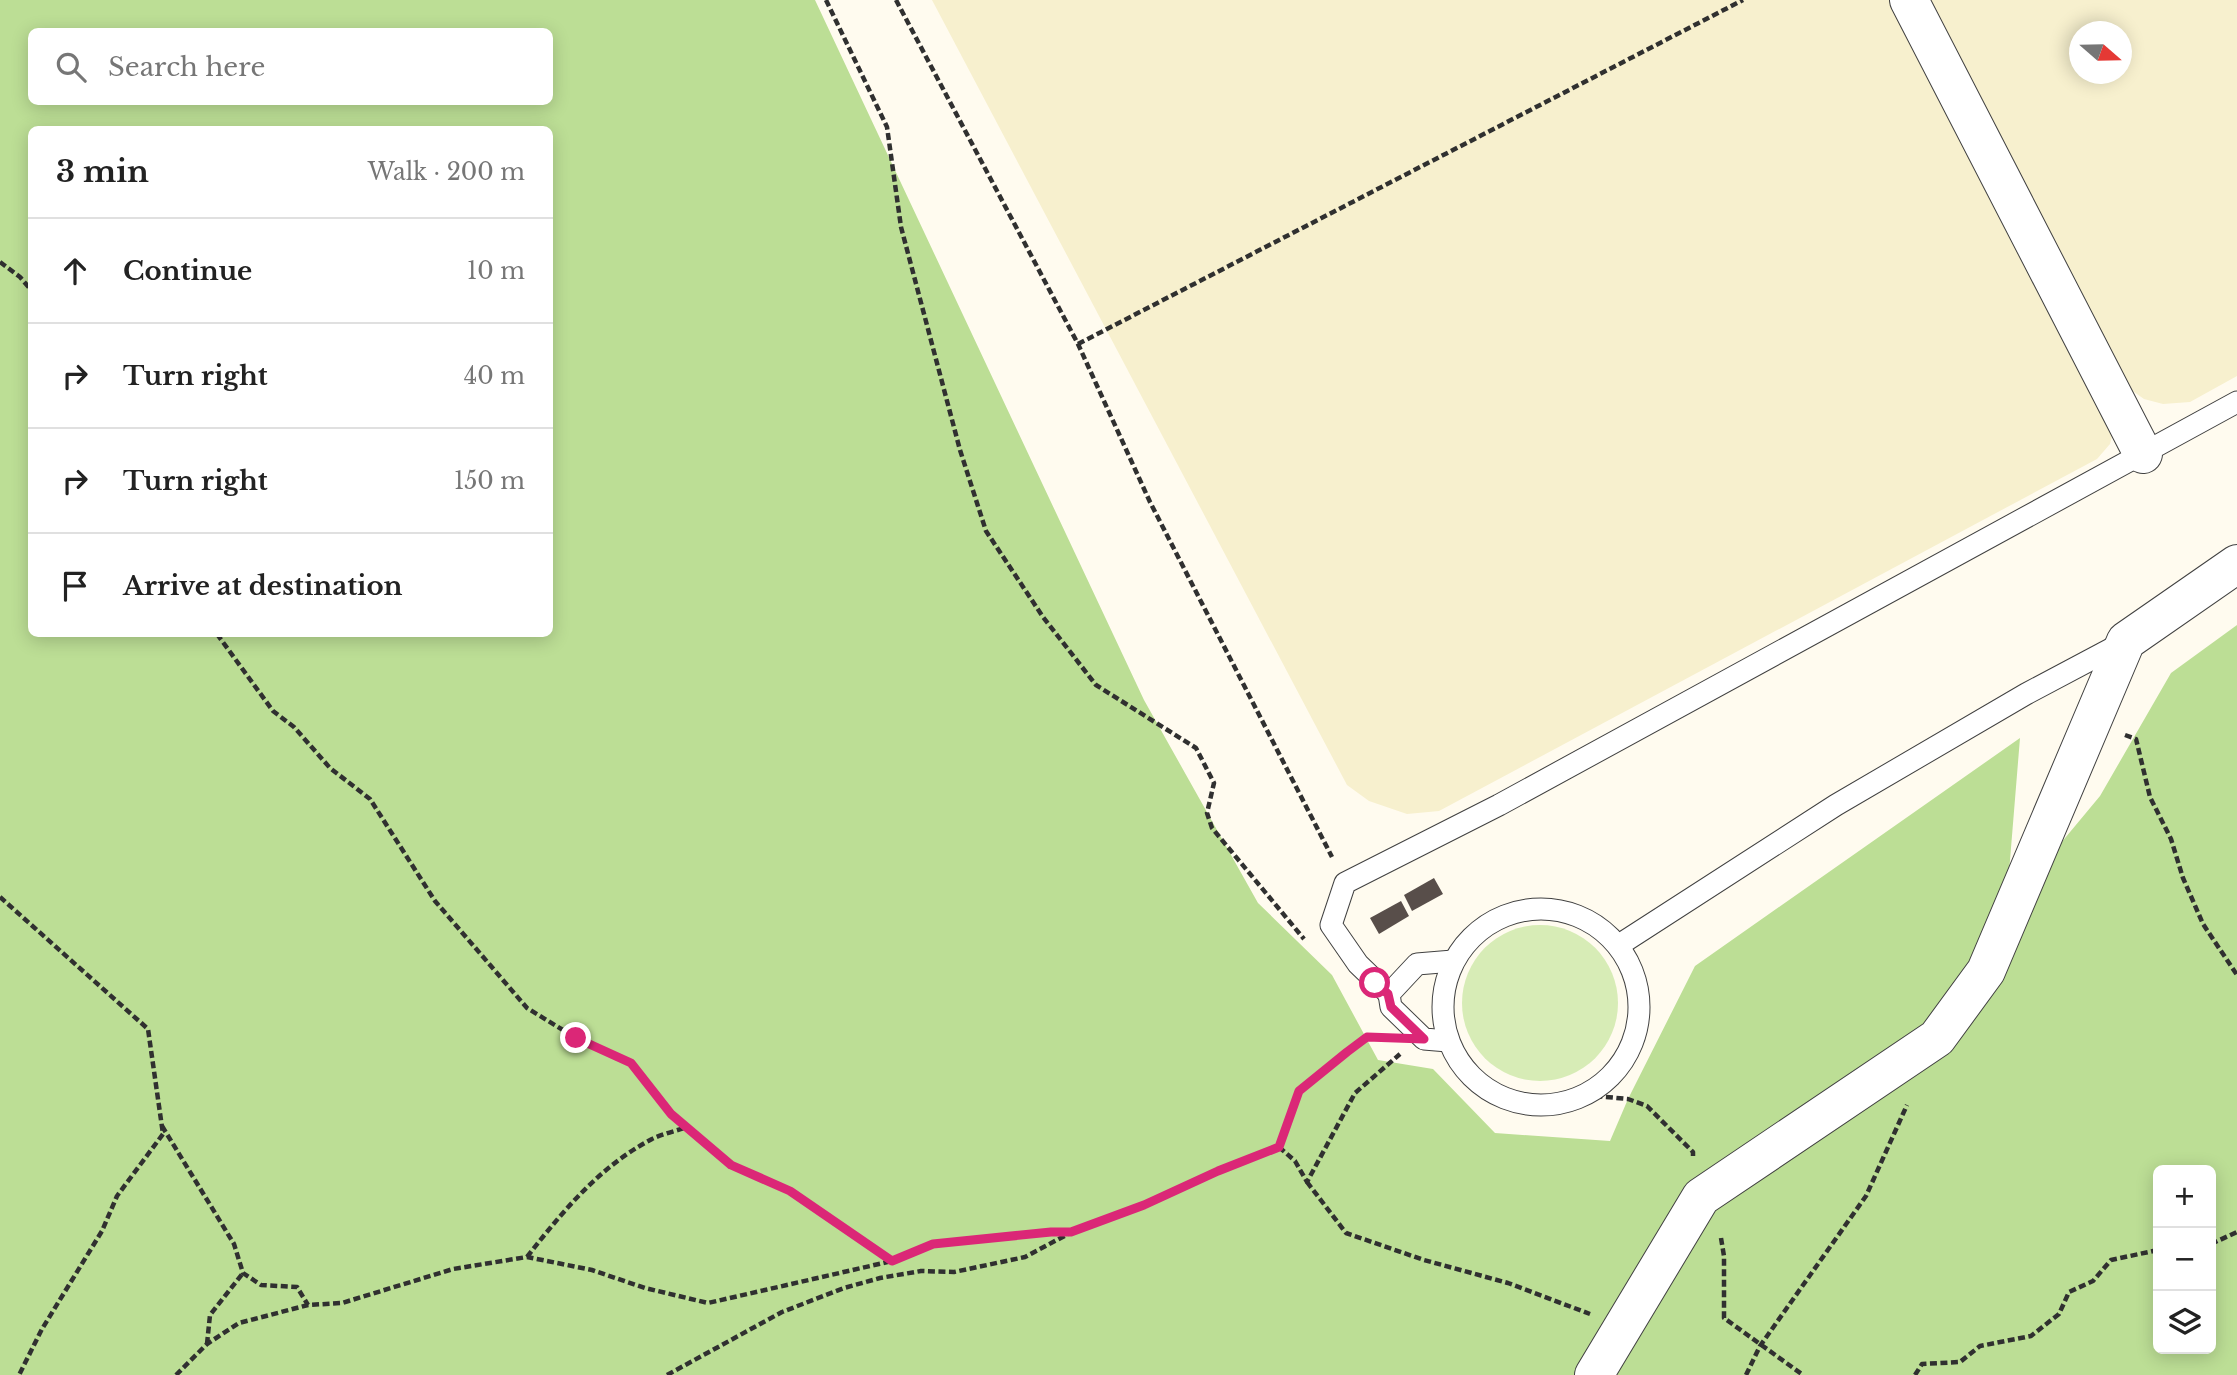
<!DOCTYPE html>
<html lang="en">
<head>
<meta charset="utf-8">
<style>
  body { margin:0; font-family:"Libre Baskerville",serif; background:#f2f2f2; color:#222 }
  .controls { position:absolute; right:21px; bottom:21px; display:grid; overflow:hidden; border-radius:10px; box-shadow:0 4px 18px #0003 }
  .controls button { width:63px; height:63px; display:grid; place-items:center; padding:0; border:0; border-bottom:2px solid #e0e0e0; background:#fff; color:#222; font:35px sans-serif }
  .compass { position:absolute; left:2069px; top:21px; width:63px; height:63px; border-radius:50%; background:#fff; box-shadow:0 4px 18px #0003; rotate:110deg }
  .stop { position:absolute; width:21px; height:21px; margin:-16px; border:5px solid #db2777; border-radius:50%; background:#fff }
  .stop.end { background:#db2777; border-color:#fff; box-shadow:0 2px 7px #0008 }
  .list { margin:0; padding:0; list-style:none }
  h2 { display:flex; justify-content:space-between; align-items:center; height:91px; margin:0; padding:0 28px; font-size:30px }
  h2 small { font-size:23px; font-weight:400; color:#767676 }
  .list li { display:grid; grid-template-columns:46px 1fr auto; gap:21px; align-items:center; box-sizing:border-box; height:105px; padding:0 28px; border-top:2px solid #e0e0e0 }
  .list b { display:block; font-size:26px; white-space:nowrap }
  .list em { font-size:23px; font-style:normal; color:#767676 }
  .icon { flex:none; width:38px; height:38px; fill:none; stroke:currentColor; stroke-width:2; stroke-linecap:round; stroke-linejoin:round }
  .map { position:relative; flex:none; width:2237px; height:1375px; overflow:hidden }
  .search { position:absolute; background:#fff; box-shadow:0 4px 18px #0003; left:28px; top:28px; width:525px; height:77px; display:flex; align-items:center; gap:18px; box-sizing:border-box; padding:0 24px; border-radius:10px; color:#767676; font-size:26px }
  .panel { position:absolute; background:#fff; box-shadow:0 4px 18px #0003; left:28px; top:126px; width:525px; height:511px; border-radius:10px }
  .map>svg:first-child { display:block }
  .farmland { fill:#f7f0ce; fill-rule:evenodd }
  .green { fill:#d7ecb6 }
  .forest { fill:#bcde95; fill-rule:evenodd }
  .building { fill:#584e4a }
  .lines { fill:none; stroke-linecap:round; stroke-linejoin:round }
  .service-casing { stroke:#414141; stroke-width:23 }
  .minor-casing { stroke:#414141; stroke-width:40 }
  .path { stroke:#303030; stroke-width:4.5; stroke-dasharray:7 3.5; stroke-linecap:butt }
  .service { stroke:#fff; stroke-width:21 }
  .minor { stroke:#fff; stroke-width:38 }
  .route { stroke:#db2777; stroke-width:9 }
</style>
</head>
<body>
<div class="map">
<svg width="2237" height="1375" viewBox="0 0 2237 1375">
  <rect width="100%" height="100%" fill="#fffbef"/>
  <g class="farmland">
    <path d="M932,0H1897L2112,436L2110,444L2097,459L1439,811L1407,814L1369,801L1347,785Z"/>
    <path d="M1922,0H2237V376L2190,402L2163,404L2144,399L2127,387ZM2080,32H2122V74H2080Z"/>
  </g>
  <circle class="green" cx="1540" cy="1003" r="78"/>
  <path class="forest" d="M0,0H815L1144,700L1258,903L1332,975L1378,1060L1433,1069L1495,1133L1610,1141L1628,1099L1695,966L2020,738L2006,909L2100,796L2171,673L2237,625V1375H0ZM32,32H550V102H32ZM32,130H550V634H32ZM2158,1170H2211V1349H2158Z"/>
  <g class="building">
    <path d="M1434,878L1443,894L1412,911L1404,895Z"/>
    <path d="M1401,901L1409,916L1379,934L1370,918Z"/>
  </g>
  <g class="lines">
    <g class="service-casing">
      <g id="service">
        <circle cx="1541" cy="1007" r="98"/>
        <path d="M1619,945L1836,805L2026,694L2124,642"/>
        <path d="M1389,994L1358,964L1331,925L1345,883L1499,805L2237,402"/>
        <path d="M1448,1041L1424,1039L1391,1007L1389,994L1417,964L1453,961"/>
      </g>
    </g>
    <g class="minor-casing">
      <g id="minor">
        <path d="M1909,0L2143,454"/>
        <path d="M1594,1375L1701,1197L1937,1038L1986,971L2126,641L2237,564"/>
      </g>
    </g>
    <g class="path">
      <path d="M826,0L887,127L901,227L960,450L986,531L1043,617L1096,685L1196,748L1214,783L1207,813L1212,828L1304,939"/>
      <path d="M896,0L1078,344L1150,502L1332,857"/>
      <path d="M0,262L20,277L32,291"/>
      <path d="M1078,344L1743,0"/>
      <path d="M217,634L273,711L294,727L330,768L370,799L435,901L527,1008L576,1038L630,1063L671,1114L731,1165L790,1191L891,1260"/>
      <path d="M2125,735L2136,739L2150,797L2171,839L2183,878L2203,924L2237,975"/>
      <path d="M0,897L148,1029L163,1134L117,1196L102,1231L42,1329L19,1375"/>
      <path d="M1585,1095L1628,1099L1647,1106L1693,1152V1156"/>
      <path d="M162,1126L234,1244L243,1273L261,1285L297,1287L308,1305"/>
      <path d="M1279,1147L1295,1161L1307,1182L1355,1093L1400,1054"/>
      <path d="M1307,1182L1346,1233L1424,1260L1508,1283L1590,1314"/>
      <path d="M1721,1238L1724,1256V1318L1803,1375"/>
      <path d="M2211,1244L2237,1232"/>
      <path d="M527,1257C563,1211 599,1167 652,1139C662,1134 676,1131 687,1127"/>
      <path d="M207,1344L210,1315L243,1273"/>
      <path d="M176,1375L207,1344L239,1323L308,1305L342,1303L453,1269L527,1257L592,1270L645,1288L708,1303L892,1261L933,1244L1051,1232H1071L1144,1205L1218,1171L1279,1147L1299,1091L1367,1037L1381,1038"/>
      <path d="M667,1375L782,1312L844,1288L880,1278L921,1271L954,1272L1025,1257L1070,1233"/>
      <path d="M1746,1375L1760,1346L1866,1196L1907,1105"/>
      <path d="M1915,1375L1922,1364L1960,1362L1980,1346L2031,1336L2059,1314L2069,1292L2093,1281L2111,1260L2158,1250"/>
    </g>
    <use href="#service" class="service"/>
    <use href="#minor" class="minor"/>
  </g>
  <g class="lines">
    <path class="route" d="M576,1038L631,1063L671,1114L731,1165L790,1191L892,1261L933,1244L1051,1232H1071L1144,1205L1218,1171L1279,1147L1299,1091L1347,1052L1367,1037L1424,1039L1391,1007L1388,994L1375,983"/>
  </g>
</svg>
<div class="controls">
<button>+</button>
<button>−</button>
<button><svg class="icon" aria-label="layers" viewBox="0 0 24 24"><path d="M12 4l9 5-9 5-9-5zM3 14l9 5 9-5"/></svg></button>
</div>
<svg class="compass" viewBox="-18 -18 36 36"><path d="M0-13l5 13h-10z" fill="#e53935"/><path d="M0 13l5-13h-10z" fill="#767676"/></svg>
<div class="stop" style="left:1375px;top:983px"></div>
<div class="stop end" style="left:576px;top:1038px"></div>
<div class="search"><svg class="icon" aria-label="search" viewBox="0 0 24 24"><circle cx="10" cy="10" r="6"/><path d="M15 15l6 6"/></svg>Search here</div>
<section class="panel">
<h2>3 min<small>Walk · 200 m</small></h2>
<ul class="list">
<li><svg class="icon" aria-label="ahead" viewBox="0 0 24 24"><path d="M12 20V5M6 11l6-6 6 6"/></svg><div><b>Continue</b></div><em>10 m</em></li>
<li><svg class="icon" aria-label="right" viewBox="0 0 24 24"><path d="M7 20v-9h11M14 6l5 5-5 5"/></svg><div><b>Turn right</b></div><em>40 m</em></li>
<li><svg class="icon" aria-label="right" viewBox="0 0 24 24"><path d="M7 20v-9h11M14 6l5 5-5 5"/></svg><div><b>Turn right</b></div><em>150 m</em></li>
<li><svg class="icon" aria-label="arrive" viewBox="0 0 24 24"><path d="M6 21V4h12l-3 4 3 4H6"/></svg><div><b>Arrive at destination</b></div></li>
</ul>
</section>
</div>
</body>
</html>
